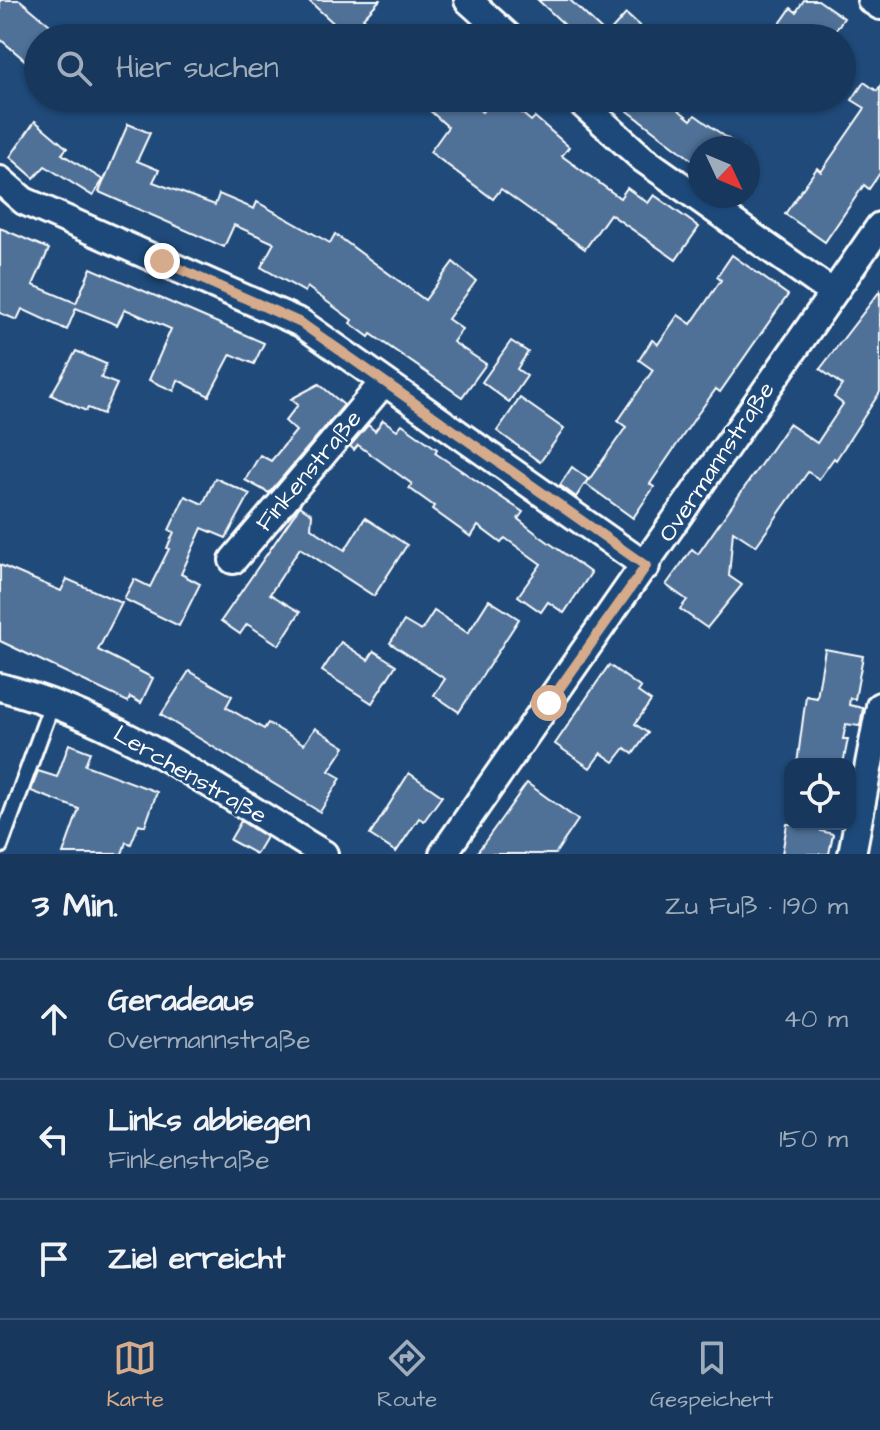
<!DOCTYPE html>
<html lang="de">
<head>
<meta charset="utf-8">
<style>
  body { margin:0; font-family:"Architects Daughter",sans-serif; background:#203f62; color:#f1f3f6 }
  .controls { position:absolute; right:24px; bottom:24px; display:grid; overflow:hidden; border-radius:16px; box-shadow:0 2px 6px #0004 }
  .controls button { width:72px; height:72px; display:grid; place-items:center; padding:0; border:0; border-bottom:2px solid #365272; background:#17385c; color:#f1f3f6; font:40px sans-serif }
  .compass { position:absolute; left:688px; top:136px; width:72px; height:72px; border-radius:50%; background:#17385c; box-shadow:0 2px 6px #0004; rotate:134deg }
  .stop { position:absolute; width:24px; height:24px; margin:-18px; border:6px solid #d6ab8b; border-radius:50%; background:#fff }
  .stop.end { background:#d6ab8b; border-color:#fff; box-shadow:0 2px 8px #0008 }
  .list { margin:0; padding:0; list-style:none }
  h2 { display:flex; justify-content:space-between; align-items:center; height:104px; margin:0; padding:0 32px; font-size:34px }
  h2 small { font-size:26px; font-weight:400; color:#9eacbb }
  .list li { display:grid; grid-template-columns:52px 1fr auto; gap:24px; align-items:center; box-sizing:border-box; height:120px; padding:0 32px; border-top:2px solid #365272 }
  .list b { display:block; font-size:30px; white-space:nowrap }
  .list p { margin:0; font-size:26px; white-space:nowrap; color:#9eacbb }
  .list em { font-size:26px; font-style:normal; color:#9eacbb }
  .icon { flex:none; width:44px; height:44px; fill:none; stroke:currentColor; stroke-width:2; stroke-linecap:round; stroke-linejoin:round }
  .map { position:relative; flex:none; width:880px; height:854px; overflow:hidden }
  .search { position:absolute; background:#17385c; box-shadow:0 2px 6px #0004; left:24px; right:24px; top:24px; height:88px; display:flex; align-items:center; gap:20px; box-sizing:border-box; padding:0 28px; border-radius:44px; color:#9eacbb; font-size:30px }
  .sheet { height:464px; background:#17385c }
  nav { display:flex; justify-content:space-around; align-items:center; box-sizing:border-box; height:112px; border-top:2px solid #365272; background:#17385c; font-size:22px; color:#9eacbb }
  nav a { display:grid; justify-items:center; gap:4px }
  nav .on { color:#d6ab8b }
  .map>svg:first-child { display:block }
  .building { fill:#507197; stroke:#fff; stroke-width:2 }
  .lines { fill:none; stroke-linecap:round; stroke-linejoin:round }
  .lane-casing { stroke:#fff; stroke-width:20 }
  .street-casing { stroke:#fff; stroke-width:32 }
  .lane { stroke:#1f4a7a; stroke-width:14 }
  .street { stroke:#1f4a7a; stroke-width:26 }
  .route { stroke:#d6ab8b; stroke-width:10 }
  .labels { text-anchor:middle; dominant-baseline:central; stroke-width:6; stroke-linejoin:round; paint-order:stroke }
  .street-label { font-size:24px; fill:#fff; stroke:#1f4a7a }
</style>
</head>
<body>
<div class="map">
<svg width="880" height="854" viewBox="0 0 880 854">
  <rect width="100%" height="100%" fill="#1f4a7a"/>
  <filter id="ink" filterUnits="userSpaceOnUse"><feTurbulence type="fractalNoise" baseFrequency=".0125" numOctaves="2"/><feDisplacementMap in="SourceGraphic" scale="16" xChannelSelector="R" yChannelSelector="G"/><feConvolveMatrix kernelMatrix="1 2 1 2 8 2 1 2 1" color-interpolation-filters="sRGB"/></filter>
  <g filter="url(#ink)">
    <g class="building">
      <path d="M0,0H20L55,29L47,38H38V49L27,62L0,39Z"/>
      <path d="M308,0H380L363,18L385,38H350Z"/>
      <path d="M538,0H570L607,35L626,14L653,38H560L568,28Z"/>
      <path d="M804,0H818L844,18L830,38H770L791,8L796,12Z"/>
      <path d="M864,82L877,91L880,86V173L869,189L864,185L825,242L785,214L817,168L821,172L865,108L852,100Z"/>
      <path d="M416,98H466L482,112L494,98H504L531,121L535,117L569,147L562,156L620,198L627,188L648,203L654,195L699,227L676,260L610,214L585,249L501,189L493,199L430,152L448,127Z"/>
      <path d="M611,98H664L691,120L695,115L741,148H700V166Z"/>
      <path d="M35,121L67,148L62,154L103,180L93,196L45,166L34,178L10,157Z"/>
      <path d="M128,124L150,133L137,161L159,170L153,182L215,205L219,194L254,209L257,202L330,243L335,234L425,300L453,262L476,281L448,319L462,329L453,342L486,364L462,397L371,334L369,337L350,323L352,320L307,287L305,292L261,267L274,243L234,225L224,247L99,192Z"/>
      <path d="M0,228L49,249L33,285L76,303L91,268L264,343L254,364L231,354L209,396L178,380L174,391L149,380L171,329L125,309L117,325L76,308L67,330L22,309L17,320L0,313Z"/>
      <path d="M732,255L788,295L720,392L716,389L697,415L650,484L654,487L633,518L586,484L626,427L618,421L653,370L639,360L652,340L658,344L678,315L691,324L721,280L717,277Z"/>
      <path d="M880,291V392L836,460L834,458L819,479L808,472L756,546L733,531L729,576L742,585L707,628L680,609L687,600L666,585L692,549L698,554L789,424L817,443L843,404L834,397L842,385L820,369Z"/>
      <path d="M511,341L528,352L517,369L527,376L509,402L482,382Z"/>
      <path d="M76,351L106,364L101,378L117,384L103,414L88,408L86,411L51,395Z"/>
      <path d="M319,384L344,405L269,493L245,480L260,455L271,461L296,431L285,421L298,405L291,399Z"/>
      <path d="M520,398L564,429L540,462L497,431Z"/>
      <path d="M383,420L397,430L402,424L437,449L435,453L523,512L518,519L537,534L591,573L564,613L548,602L541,612L518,596L541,564L505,538L501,543L478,526L471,537L432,509L434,506L409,488L412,484L358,445L354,450L350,446L368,425L375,431Z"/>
      <path d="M572,467L588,479L576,497L560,485Z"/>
      <path d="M215,478L250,494L226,538L202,528L181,574L200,584L179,626L124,599L134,579L150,587L169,549L167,548L174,532L169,530L185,496L203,504Z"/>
      <path d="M300,506L312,514L311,528L345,550L365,518L407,545L374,596L300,548L270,594L300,612L279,645L247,624L240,634L221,621Z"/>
      <path d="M0,565L61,591L67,579L122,603L98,650L153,678L141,703L130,697L128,702L0,641Z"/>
      <path d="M489,600L519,619L459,712L434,695L445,679L390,643L404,621L421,631L434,611L468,633Z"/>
      <path d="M341,642L368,660L374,651L396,665L372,703L322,671Z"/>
      <path d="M825,649L863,656L855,699L850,698L849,705L863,708L860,726L846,724L843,739H848L843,764H797L806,696L817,698Z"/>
      <path d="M609,665L641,688L638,692L651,701L635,724L648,733L633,754L625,748L614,762L601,753L590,768L555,744Z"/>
      <path d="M189,671L232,696L226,707L264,729L268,723L304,744L315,728L345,747L329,771L341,778L320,812L161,715Z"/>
      <path d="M69,744L90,752L85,765L157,792L145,826L139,824L131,844L126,842L122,854H63L79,809L31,791L38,771L57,777Z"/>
      <path d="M409,773L442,796L424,821L419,818L396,852L370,835Z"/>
      <path d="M527,783L578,820L555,854H476Z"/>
      <path d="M241,821L266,837L256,854L230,840Z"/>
      <path d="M787,824H823L821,831L833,834L829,854H782Z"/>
    </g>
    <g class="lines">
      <g class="lane-casing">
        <path id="lane" d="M0,846L53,701"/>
      </g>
      <g class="street-casing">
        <g id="street">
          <path d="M468,0L510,38"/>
          <path d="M871,0L880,6"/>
          <path d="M576,98L643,159L833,293"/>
          <path d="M0,180L24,201L301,323L646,566"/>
          <path d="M233,560L384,382"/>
          <path d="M0,687C119,718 219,791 324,854"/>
          <path d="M443,854L880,226"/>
          <path d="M852,854L880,706"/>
        </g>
      </g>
      <use href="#lane" class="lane"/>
      <use href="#street" class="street"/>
    </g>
  </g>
  <g class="lines" filter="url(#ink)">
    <path class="route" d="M162,261L301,323L646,566L549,703"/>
  </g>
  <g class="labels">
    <g class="street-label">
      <text transform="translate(717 462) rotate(-56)">Overmannstraße</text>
      <text transform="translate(309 471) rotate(-50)">Finkenstraße</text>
      <text transform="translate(190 775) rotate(30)">Lerchenstraße</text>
    </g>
  </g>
</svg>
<div class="controls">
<button><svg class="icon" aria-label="locate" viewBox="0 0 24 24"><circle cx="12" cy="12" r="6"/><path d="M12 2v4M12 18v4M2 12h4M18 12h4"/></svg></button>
</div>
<svg class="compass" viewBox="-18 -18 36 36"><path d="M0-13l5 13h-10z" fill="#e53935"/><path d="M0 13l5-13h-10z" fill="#9eacbb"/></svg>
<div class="stop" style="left:549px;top:703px"></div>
<div class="stop end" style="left:162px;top:261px"></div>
<div class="search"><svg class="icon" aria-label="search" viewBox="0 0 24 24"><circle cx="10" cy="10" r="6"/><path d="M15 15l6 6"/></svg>Hier suchen</div>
</div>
<section class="sheet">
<h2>3 Min.<small>Zu Fuß · 190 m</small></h2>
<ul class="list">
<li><svg class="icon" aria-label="ahead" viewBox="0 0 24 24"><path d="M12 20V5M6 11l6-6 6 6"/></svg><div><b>Geradeaus</b><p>Overmannstraße</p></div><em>40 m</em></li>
<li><svg class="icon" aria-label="left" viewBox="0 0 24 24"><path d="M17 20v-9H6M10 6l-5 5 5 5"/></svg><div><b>Links abbiegen</b><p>Finkenstraße</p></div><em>150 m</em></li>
<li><svg class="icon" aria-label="arrive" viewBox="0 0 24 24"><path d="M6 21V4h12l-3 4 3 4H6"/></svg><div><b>Ziel erreicht</b></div></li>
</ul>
</section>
<nav>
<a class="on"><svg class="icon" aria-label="map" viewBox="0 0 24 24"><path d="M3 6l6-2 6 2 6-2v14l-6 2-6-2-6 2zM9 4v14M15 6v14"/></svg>Karte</a>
<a><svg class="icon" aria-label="directions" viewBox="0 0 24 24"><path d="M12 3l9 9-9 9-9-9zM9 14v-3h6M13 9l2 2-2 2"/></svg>Route</a>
<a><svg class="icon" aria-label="saved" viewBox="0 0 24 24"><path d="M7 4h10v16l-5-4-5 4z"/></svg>Gespeichert</a>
</nav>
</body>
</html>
